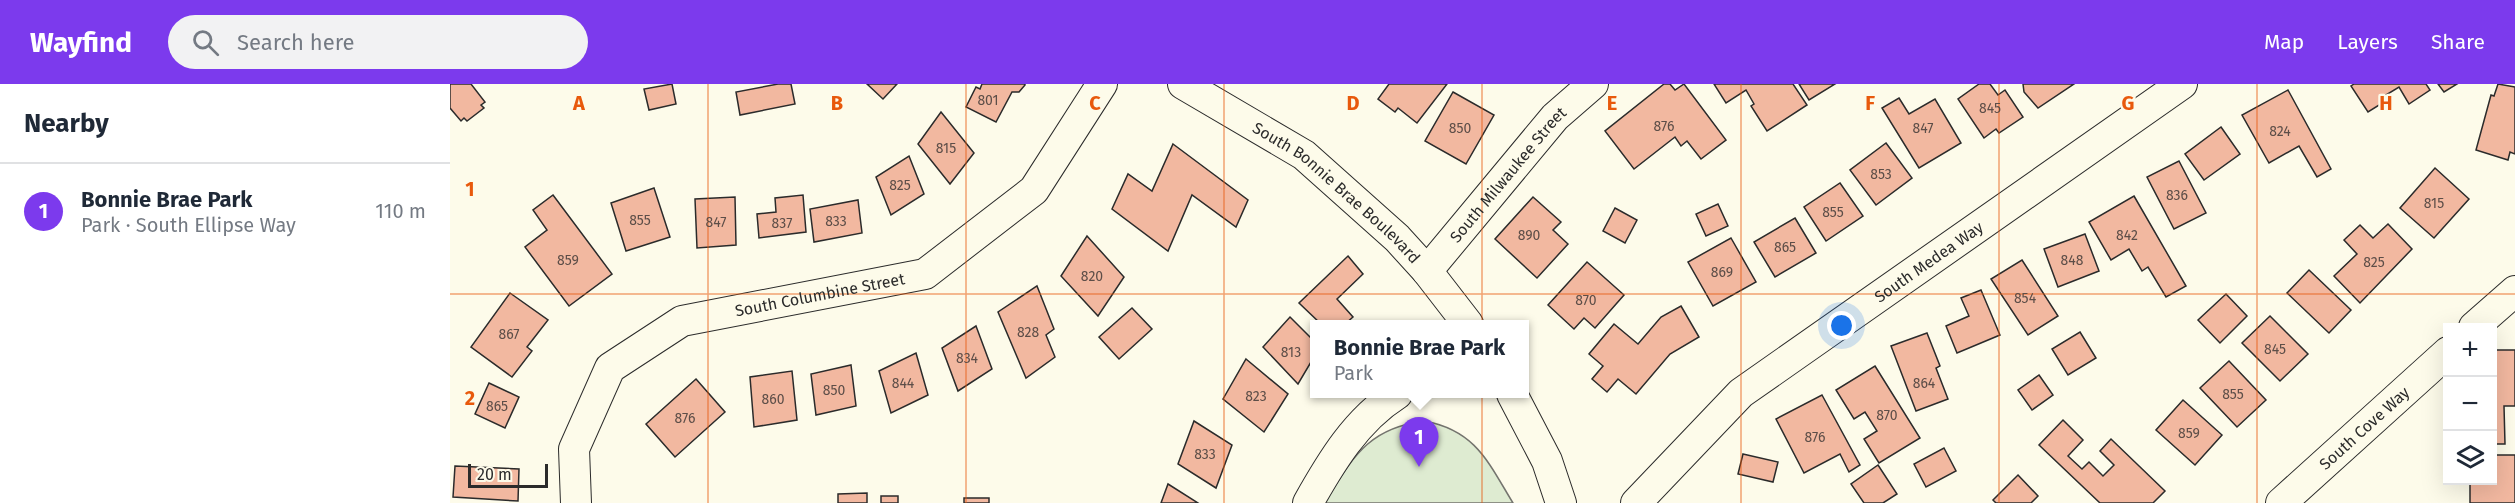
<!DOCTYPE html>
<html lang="en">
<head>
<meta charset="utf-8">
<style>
  body { margin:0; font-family:"Fira Sans",sans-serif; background:#f2f2f3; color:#1f2937 }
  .controls { position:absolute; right:18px; bottom:18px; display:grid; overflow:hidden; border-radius:0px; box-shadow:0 6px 24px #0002 }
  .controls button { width:54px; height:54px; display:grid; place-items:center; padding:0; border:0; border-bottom:2px solid #e0e1e3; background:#fff; color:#1f2937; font:30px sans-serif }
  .scale { position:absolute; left:18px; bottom:15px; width:80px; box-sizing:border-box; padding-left:6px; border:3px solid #2b2b2b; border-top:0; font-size:16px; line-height:21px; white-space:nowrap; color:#2b2b2b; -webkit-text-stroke:4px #fdfbea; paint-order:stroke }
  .you { position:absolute; left:1392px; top:242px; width:21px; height:21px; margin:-15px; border:4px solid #fff; border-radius:50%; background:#1a73e8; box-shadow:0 0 0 9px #1a73e833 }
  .badge { display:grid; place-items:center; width:39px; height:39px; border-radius:50%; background:#7c3aed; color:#fff; font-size:20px; font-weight:700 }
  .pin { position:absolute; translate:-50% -50px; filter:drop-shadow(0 2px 3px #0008) }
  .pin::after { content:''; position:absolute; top:32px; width:21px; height:18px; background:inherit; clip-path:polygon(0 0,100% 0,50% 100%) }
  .popup { position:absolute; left:860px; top:236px; width:219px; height:78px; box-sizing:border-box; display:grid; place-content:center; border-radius:0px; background:#fff; filter:drop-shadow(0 2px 4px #0005); font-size:20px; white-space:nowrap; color:#747a83 }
  .popup b { font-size:22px; color:#1f2937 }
  .popup::after { content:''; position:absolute; left:50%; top:100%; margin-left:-12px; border:12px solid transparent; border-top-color:#fff }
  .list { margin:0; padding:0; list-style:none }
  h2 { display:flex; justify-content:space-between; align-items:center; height:78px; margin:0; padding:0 24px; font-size:26px }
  h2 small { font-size:20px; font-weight:400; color:#747a83 }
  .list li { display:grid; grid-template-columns:39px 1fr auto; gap:18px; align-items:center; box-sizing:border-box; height:96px; padding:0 24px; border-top:2px solid #e0e1e3 }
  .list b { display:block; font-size:22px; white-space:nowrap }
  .list p { margin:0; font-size:20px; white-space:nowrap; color:#747a83 }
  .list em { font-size:20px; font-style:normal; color:#747a83 }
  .icon { flex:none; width:33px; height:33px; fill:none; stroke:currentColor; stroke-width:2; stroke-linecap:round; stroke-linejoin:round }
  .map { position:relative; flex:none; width:2065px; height:419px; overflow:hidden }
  header { display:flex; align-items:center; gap:36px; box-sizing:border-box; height:84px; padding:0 30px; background:#7c3aed; color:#fff }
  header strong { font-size:28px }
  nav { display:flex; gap:33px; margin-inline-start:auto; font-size:21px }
  .search { width:420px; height:54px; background:#f2f2f3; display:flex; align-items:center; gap:15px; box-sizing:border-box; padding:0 21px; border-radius:33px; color:#747a83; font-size:22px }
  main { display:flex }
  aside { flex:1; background:#fff }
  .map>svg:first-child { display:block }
  .green { fill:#deebd1; stroke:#74746e; stroke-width:1.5 }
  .building { fill:#f2b8a0; stroke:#2b2b2b; stroke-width:1.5 }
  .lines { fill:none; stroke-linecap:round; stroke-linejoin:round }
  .minor-casing { stroke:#2b2b2b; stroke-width:32 }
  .minor { stroke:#fdfbea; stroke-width:30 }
  .grid { fill:none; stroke:#e8590c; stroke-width:1.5; stroke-opacity:0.55 }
  .labels { text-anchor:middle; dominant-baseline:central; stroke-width:4.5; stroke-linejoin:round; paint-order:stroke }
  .number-label { font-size:14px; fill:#5d4e48 }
  .street-label { font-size:16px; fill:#2b2b2b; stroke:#fdfbea }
  .grid-label { font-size:20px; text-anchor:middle; font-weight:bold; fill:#e8590c; stroke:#fdfbea; stroke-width:4.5; stroke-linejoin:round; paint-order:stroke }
</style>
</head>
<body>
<header>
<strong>Wayfind</strong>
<div class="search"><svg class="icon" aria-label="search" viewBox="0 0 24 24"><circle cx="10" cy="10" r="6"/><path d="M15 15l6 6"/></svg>Search here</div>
<nav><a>Map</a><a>Layers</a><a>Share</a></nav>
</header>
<main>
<aside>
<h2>Nearby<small></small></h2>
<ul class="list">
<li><span class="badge">1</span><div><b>Bonnie Brae Park</b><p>Park · South Ellipse Way</p></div><em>110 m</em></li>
</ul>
</aside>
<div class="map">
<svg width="2065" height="419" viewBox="0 0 2065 419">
  <rect width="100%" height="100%" fill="#fdfbea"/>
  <path class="green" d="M975,337C1026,347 1038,378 1063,419H874C903,374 917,344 975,337Z"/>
  <g class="building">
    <path d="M0,0H21L35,18L31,21L34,24L17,37L14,34L11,37L0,24Z"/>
    <path d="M222,0L226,20L199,26L194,5Z"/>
    <path d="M328,0H341L345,20L290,31L286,8Z"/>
    <path d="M417,0H447L433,15Z"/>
    <path d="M532,0H575V1L569,8H562L546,38L516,23L526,3L530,5Z"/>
    <path d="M939,0H997L967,39L948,24L945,28L928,15Z"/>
    <path d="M1214,0H1220L1225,6L1234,0L1276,56L1251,75L1237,57L1231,62L1225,53L1184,85L1155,47Z"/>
    <path d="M1264,0H1343L1357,21L1317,47L1301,22L1304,20L1296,6L1276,19Z"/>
    <path d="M1349,0H1385L1359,16Z"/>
    <path d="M1529,0H1540L1548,11L1555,6L1573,33L1549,49L1546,45L1534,54L1508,15Z"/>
    <path d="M1573,0H1624L1588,24L1574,8Z"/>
    <path d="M1904,0H1976L1980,6L1959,20L1949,3L1931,14L1934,18L1918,28L1901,2Z"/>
    <path d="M1988,0H2007L1994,8Z"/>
    <path d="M2048,0L2065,3V70L2060,68L2058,76L2026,66L2041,11L2044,12Z"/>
    <path d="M1838,6L1881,85L1867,93L1849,62L1819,79L1792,31Z"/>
    <path d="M1003,8L1044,31L1016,80L975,57Z"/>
    <path d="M1449,14L1459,30L1485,15L1511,59L1469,84L1432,24Z"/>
    <path d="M491,28L524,69L500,100L468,60Z"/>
    <path d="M1771,43L1790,70L1754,96L1735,70Z"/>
    <path d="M1436,59L1462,94L1426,121L1400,86Z"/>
    <path d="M723,60L798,116L786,143L742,111L718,167L662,125L678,90L702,107Z"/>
    <path d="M459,72L474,110L441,131L426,93Z"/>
    <path d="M1729,77L1756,129L1724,145L1697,93Z"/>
    <path d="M1985,84L2019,115L1984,154L1950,124Z"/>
    <path d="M1390,99L1413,132L1376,157L1354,123Z"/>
    <path d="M204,104L220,153L176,167L161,119Z"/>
    <path d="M103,111L162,190L119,222L75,163L97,146L83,126Z"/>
    <path d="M353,111L356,148L309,154L307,130L326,128L325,114Z"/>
    <path d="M1684,112L1736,202L1716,213L1698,183L1692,187L1679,165L1661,176L1639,138Z"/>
    <path d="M285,113L286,161L247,164L245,115Z"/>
    <path d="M1083,113L1111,138L1103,146L1118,160L1087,194L1045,155Z"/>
    <path d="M408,116L412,149L364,158L360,125Z"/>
    <path d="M1268,120L1278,142L1256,152L1246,130Z"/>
    <path d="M1165,124L1187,136L1175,159L1153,147Z"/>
    <path d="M1345,134L1366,169L1325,193L1304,158Z"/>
    <path d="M1938,140L1962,165L1910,219L1884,192L1907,170L1894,156L1910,141L1923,154Z"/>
    <path d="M1635,150L1649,187L1608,203L1594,165Z"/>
    <path d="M637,152L674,193L648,232L611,192Z"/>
    <path d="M1281,154L1306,198L1263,222L1238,178Z"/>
    <path d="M898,172L913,190L887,215L903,233L895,240H871L849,219Z"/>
    <path d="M1572,176L1608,232L1578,251L1541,195Z"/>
    <path d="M1137,178L1174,211L1145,244L1134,234L1124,245L1098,221Z"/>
    <path d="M1859,186L1901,226L1879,249L1837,209Z"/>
    <path d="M587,202L604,245L596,251L605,273L576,294L548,228Z"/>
    <path d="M1531,206L1550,251L1507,269L1496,242L1519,232L1511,214Z"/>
    <path d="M60,209L98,236L77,263L82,267L62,293L21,263Z"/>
    <path d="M1776,210L1797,232L1770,259L1748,236Z"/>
    <path d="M1231,222L1249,253L1220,270L1186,310L1168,295L1157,308L1142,295L1153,282L1139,270L1164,240L1188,260L1211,233Z"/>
    <path d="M682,224L702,245L669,275L649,253Z"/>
    <path d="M1820,232L1858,270L1830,297L1792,259Z"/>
    <path d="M840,233L864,257V273L848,300L813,263Z"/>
    <path d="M526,242L542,285L508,307L492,264Z"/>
    <path d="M1630,248L1646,274L1618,291L1602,265Z"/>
    <path d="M1477,249L1490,282L1486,284L1498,315L1466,327L1441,262Z"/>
    <path d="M2042,266H2065V322H2054L2055,360H2042Z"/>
    <path d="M466,269L478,311L441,329L429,287Z"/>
    <path d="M796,275L838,310L814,348L773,315Z"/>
    <path d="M1779,277L1816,316L1787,343L1750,304Z"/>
    <path d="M401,281L406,322L366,331L361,290Z"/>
    <path d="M1425,282L1470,354L1429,379L1414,355L1427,347L1415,328L1404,335L1386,306Z"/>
    <path d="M342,287L347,336L304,343L300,293Z"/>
    <path d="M1589,291L1603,311L1582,326L1568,306Z"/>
    <path d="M246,295L275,328L225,373L196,340Z"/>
    <path d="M39,299L69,313L55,344L25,330Z"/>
    <path d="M1372,311L1410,381L1399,388L1390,370L1354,389L1326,335Z"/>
    <path d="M1733,316L1772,351L1745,381L1706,346Z"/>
    <path d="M1613,336L1633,356L1618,372L1632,385L1639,378L1653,392L1664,381L1650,367L1661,355L1715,407L1703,419H1650L1589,361Z"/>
    <path d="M744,337L782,361L766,404L728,380Z"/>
    <path d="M1494,364L1506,387L1476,403L1464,380Z"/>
    <path d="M1293,370L1328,378L1323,398L1288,390Z"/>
    <path d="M2042,371H2065V419H2020V396H2042Z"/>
    <path d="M1428,381L1447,410L1433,419H1414L1401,400Z"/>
    <path d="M5,382L69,385L68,417L3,413Z"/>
    <path d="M1568,391L1588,412L1581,419H1546L1543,416Z"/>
    <path d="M718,400L748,419H711Z"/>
    <path d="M417,409V419H388V410Z"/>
    <rect x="431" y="412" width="17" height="7"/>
    <rect x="514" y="414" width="25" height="5"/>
  </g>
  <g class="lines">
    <g class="minor-casing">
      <g id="minor">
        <path id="s1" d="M733,0L854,71L947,154L977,187L1018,240"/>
        <path id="s2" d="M977,187L1105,33L1143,0"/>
        <path d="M2024,243L2065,207"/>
        <path d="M1062,310L1097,377L1111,419"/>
        <path id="s3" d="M126,419L124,365L160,284L232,237L475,190L584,106L652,0"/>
        <path d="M858,419C881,378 906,336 947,310"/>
        <path id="s4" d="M1186,419L1291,309L1732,0"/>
        <path id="s5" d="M1831,419L1998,268"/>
      </g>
    </g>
    <use href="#minor" class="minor"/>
  </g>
  <path class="grid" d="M258,0V419M516,0V419M774,0V419M1032,0V419M1291,0V419M1549,0V419M1807,0V419M0,210H2065"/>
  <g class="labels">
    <g class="number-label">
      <text x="538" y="16">801</text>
      <text x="1540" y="24">845</text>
      <text x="1214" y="42">876</text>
      <text x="1010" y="44">850</text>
      <text x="1473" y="44">847</text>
      <text x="1830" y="47">824</text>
      <text x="496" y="64">815</text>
      <text x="1431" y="90">853</text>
      <text x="450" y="101">825</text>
      <text x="1727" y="111">836</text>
      <text x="1984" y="119">815</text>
      <text x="1383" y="128">855</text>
      <text x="190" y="136">855</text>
      <text x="386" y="137">833</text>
      <text x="266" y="138">847</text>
      <text x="332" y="139">837</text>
      <text x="1079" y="151">890</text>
      <text x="1677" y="151">842</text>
      <text x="1335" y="163">865</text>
      <text x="118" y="176">859</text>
      <text x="1622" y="176">848</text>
      <text x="1924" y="178">825</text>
      <text x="1272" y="188">869</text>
      <text x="642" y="192">820</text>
      <text x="1575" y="214">854</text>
      <text x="1136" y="216">870</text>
      <text x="578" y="248">828</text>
      <text x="59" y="250">867</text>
      <text x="1825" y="265">845</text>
      <text x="841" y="268">813</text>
      <text x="517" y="274">834</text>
      <text x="453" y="299">844</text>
      <text x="1474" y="299">864</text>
      <text x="384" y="306">850</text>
      <text x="1783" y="310">855</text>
      <text x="806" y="312">823</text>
      <text x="323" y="315">860</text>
      <text x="47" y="322">865</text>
      <text x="1437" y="331">870</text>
      <text x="235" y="334">876</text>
      <text x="1739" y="349">859</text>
      <text x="1365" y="353">876</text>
      <text x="755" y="370">833</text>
    </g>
    <g class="street-label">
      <text stroke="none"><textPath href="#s2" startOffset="126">South Milwaukee Street</textPath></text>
      <text stroke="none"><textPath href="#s1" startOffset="189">South Bonnie Brae Boulevard</textPath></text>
      <text stroke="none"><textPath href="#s4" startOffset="381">South Medea Way</textPath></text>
      <text stroke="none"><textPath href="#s3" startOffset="369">South Columbine Street</textPath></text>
      <text stroke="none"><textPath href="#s5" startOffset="112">South Cove Way</textPath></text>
    </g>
  </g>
  <g class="grid-label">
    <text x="129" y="26">A</text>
    <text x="387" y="26">B</text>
    <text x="645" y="26">C</text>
    <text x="903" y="26">D</text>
    <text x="1162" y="26">E</text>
    <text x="1420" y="26">F</text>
    <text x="1678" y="26">G</text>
    <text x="1936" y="26">H</text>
    <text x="20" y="112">1</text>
    <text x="20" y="321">2</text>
  </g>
</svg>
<div class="controls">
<button>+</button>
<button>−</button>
<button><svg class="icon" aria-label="layers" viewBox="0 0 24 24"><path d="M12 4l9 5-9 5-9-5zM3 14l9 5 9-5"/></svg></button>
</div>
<div class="scale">20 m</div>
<div class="you"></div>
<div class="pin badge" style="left:969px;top:383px">1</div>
<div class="popup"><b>Bonnie Brae Park</b>Park</div>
</div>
</main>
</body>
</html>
